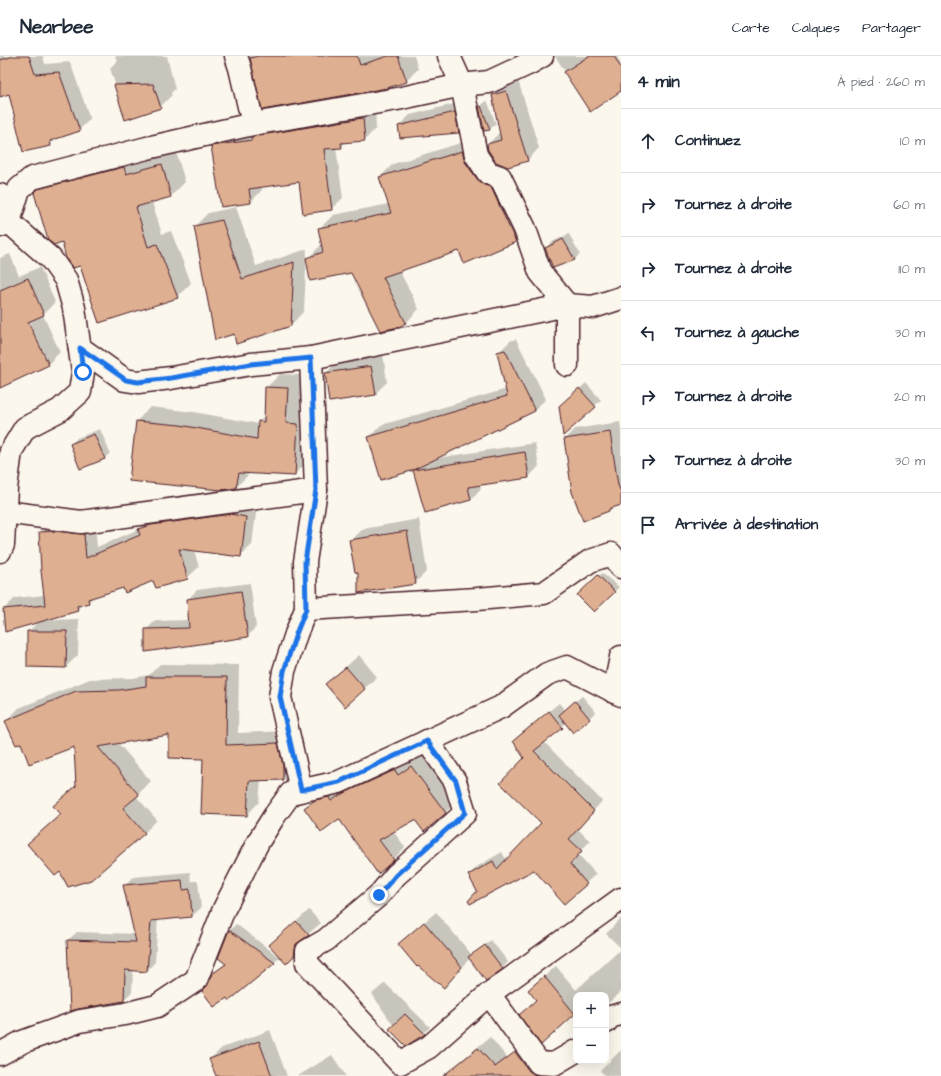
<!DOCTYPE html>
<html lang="fr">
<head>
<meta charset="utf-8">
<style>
  body { margin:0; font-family:"Architects Daughter",sans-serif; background:#f6f6f7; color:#1f2937 }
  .controls { position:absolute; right:12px; bottom:12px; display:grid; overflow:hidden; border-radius:8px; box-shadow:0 4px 16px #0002 }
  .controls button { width:36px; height:36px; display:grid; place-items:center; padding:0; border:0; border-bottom:1px solid #e0e1e3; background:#fff; color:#1f2937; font:20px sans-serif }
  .stop { position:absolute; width:12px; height:12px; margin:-9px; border:3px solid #1a73e8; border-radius:50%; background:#fff }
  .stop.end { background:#1a73e8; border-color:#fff; box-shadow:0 1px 4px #0008 }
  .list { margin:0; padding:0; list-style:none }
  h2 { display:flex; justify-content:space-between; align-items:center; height:52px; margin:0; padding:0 16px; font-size:17px }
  h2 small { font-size:13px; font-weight:400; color:#747a83 }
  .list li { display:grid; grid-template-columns:26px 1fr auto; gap:12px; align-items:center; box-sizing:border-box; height:64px; padding:0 16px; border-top:1px solid #e0e1e3 }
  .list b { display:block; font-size:15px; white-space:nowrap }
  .list em { font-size:13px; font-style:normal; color:#747a83 }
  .icon { flex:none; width:22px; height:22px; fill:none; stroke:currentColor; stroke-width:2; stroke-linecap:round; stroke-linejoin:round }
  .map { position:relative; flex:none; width:621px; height:1020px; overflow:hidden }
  header { display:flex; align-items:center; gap:24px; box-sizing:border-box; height:56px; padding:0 20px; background:#fff; border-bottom:1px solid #e0e1e3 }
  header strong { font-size:19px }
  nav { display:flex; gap:22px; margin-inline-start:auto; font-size:14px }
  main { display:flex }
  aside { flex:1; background:#fff }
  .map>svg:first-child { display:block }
  .shadow { fill:#0003 }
  .building { fill:#dfaf91; stroke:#4a1f2b }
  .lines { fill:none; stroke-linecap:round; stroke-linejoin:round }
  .minor-casing { stroke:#4a1f2b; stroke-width:25 }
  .minor { stroke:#fbf7ec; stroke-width:22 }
  .route { stroke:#1a73e8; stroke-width:5 }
</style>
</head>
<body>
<header>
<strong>Nearbee</strong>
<nav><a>Carte</a><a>Calques</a><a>Partager</a></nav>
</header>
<main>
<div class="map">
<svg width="621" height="1020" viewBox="0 0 621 1020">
  <rect width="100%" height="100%" fill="#fbf7ec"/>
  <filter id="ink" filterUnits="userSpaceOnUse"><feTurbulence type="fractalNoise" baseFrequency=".025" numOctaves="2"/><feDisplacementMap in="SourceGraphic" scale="8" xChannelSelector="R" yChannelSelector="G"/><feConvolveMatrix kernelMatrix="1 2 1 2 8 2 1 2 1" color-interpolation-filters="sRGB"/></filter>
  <g filter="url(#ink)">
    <g class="shadow">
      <path d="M0,0H43L45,8L70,6L90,63L79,74L59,81L50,89L10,37L0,40Z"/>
      <path d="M115,0H167L175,33L171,37L172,39L160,51L126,62L110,12L117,5Z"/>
      <path d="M250,0H414L418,13L406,25L253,9Z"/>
      <path d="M555,0H617L621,10V33L590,54Z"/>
      <path d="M518,24L539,92L527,105L488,88L500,76L493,39L505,27Z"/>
      <path d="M487,44L496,68L490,73L480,51Z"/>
      <path d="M466,45L470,64L458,76L399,70L410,59Z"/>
      <path d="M375,51L376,72L365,84L347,85L341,91H336L343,142L331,153L300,125L261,130L262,134L251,146L212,91L224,79Z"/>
      <path d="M476,82L529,172L516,186L464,206L459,194L399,214L419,253L406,267L352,216L307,203L322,188L319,173L333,159L389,148L380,121L393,108Z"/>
      <path d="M176,95L185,126L171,140L152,146L162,178L171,175L191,227L177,241L81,209L62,185L35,137L49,123Z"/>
      <path d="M236,151L256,210L307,193L304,255L291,269L234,276L195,170L208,157Z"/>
      <path d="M569,178L580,198L575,203L546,192L552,186Z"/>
      <path d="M10,198L19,220L40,211L55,246L43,259L60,296L48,308L0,331V202Z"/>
      <path d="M516,283L546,343L534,354L437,402L535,387L539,410L529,421L480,428L481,433L471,444L414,414L417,411L369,381L381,369L507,333L498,297L510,285Z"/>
      <path d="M383,298L387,326L375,338L326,317L338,305Z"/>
      <path d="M280,318L301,319L300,354H311L308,405L294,419L249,418L236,431L137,365L150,351L194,356L259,368V366L265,360L266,332Z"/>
      <path d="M586,327L601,344L564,378L566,345Z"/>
      <path d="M620,366L621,374V448L565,384L575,373Z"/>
      <path d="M100,373L110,397L104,403L71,388L77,382Z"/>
      <path d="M257,450L252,489L240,500L194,494L199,511L187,522L154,523L124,531L95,540L88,546L84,547L77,554L46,564L79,563L78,599L66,611L28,576L39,565L4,553L15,542L45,539L40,477L52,465L95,467L97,491L139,473L151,462Z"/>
      <path d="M419,463L427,515L415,527L350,485L363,473Z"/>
      <path d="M602,517L619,531L594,555L578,539Z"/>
      <path d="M250,527L256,571L248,580L146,574L155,565L189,564L188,543L197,534Z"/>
      <path d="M359,599L377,621L345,650L327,628Z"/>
      <path d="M160,608L239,609L238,677L290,675L295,710L283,723L261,724L259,746L247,759L204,702L170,678L118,687L151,725L136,740L157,764L145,776L90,823L60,815L28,788L61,757L54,750L77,728L75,689L22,685L6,665L19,652L90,623L133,622L149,619Z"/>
      <path d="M582,640L596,656L574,675L566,667L544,686L602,745L578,773L590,785L578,798L596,818L564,847L534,812L478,835L469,819L478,810L502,796L507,805L542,767L526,702L514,685L523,676L559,647L565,654Z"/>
      <path d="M424,698L457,745L445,757L415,763L393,775L405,791L393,804L340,762L306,752L318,740L407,702L411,707Z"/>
      <path d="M190,816L191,825H198L201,852L192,860L158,863L155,906L147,915L133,914L132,936L123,944L68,884L77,876L136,878L125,829L133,821Z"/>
      <path d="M309,854L321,867L307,879L306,887L294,899L280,900L274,907L227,940L208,929L213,918L226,907L219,902L230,874L236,868L279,901L270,889Z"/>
      <path d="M436,856L472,899L491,884L508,906L502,912L470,902L444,931L399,888Z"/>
      <path d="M621,862V892L606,878Z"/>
      <path d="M621,893V936L606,949V939H576V955L541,987L521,959L537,943L529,934L556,910L576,934Z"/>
      <path d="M385,927L430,971L424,977L406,988L372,938Z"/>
      <path d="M270,974L287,1020H217L210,1003L222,992Z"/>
      <path d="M490,981L517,1013L509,1020H442Z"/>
      <path d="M621,994V1020H606L600,1015Z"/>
      <path d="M332,999L346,1020H298Z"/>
    </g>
    <g class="building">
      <path d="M14,0H29L35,18L59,16L80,75L50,85L51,90L23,96L9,38L0,41V4Z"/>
      <path d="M258,0H357L360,9L388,0H398L407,26L387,32L262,54L250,2Z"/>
      <path d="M589,0H614L621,12V35L590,56L564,16Z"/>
      <path d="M153,28L161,52L125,64L114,29Z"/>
      <path d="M506,35L528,105L508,111L496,106L488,94L487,88L501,84L492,39Z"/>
      <path d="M479,50H481L490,74L484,75Z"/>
      <path d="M455,56L459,77L400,82L398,70Z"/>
      <path d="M363,62L365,85L341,87L342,92L324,93L332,154L303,158L299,126L249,133L251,147L221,151L211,90L252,84L251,81L255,80Z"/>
      <path d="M462,95L465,106L478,124L484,129L491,131L516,186L464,208L459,195L383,221L406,267L399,271L380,275L351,217L310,225L306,202L323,196L318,172L391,157L379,121Z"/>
      <path d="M162,108L171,141L136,151L148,191L157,188L178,242L99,267L80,210L73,212L66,203L62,186L54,189L48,184L34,137L38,133L124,111L126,118Z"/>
      <path d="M222,164L242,223L294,206L291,270L236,288L234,278L215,284L194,170Z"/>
      <path d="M563,183L575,204L553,212L545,192Z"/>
      <path d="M28,222L44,259L28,266L49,309L0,332V234Z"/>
      <path d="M505,294L535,355L411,415L381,424L368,381L507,340L497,296Z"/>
      <path d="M371,310L376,339L329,346L325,317Z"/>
      <path d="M265,331L288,332L286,367L298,368L295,420L239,417L236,432L221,434L129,425L136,365L180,369L257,383L258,365L264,366Z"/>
      <path d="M579,332L596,351L563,380L559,350Z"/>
      <path d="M610,376L618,429L621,436V449L609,453V455L583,465L572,436L564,383Z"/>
      <path d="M94,378L105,403L80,413L70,388Z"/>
      <path d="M525,396L529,422L468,431L471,444L425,457L413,414Z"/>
      <path d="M231,458L246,461L241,501L179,493L188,523L156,532L153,525L125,537L123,532L88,543L89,547L77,550L78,555L5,576L3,553L45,549L41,515L39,476L55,475L84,478L86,502L140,479L138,473L151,469Z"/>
      <path d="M407,475L416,528L358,537V517L355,516L349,484Z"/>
      <path d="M598,519L615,536L594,556L577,539Z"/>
      <path d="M241,535L248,581L145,596V573L189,572L187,543Z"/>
      <path d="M27,575H67L66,612L27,611Z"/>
      <path d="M346,611L365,633L345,651L325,628Z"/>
      <path d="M146,621H227L226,689L278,687L283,709V724L249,725L247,760L201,758L203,703L169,702V679L98,691L139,739L123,752L145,777L91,824L68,831L60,816L55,820L27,788L61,758L53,750L76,730L74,691L29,708L21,687L16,689L5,665L76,635L119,634L146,630Z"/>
      <path d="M575,645L590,663L573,677L559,659Z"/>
      <path d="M549,655L563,672L534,695L594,755L569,783L582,795L570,808L587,828L564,848L534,814L470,848L468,845L477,835L468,819L493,805L497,813L541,767L500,727L524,702L513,685Z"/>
      <path d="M411,710L446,757L424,776L415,764L379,784L394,804L378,818L339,763L321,776L304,752L315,744L329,741L331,745L340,739L395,714L398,719Z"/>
      <path d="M182,824L183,834L190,833L192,861L151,865L147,916L125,914L124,945L78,953L70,955L67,884L136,886L123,829Z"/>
      <path d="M296,865L309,879L296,888L294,900L286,908L269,889Z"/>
      <path d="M424,866L462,911L444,932L418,910L417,911L398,888Z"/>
      <path d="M229,874L275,907L229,945L227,942L214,951L202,935L208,929L212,918L226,908L218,902Z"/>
      <path d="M485,889L503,913L486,925L468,901Z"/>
      <path d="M544,920L575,958L541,989L519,959L536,944L528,934Z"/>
      <path d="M405,958L425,978L406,990L389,973Z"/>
      <path d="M259,985L272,1020H216L209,1003Z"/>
      <path d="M478,992L495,1011L515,996L529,1015L537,1020H443Z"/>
    </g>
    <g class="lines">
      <g class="minor-casing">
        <g id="minor">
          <path d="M236,0L240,12L253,68"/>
          <path d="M449,0L462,29L476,99L488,117L500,121L525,173L540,216L567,249V309"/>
          <path d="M0,139L9,166L51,203L66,224L74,252L83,316L80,336L60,354L25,372L11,395L6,432L3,489L0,495"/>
          <path d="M0,170L9,166L19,133L32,122L147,92L253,68L397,43L462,29L489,26L530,7L542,0"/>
          <path d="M80,292L125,324L138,326L171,322L251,308L311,302L567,249L593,251L621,242"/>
          <path d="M5,456L81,466L316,434"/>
          <path d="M306,553L477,543L544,537L590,505L611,498L621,511"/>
          <path d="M614,636L621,601"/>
          <path d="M427,685L455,725L465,757L396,819L379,839L326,884L307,895V907L400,1007L429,991L489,938L621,843"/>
          <path d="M301,734L280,641L284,615L296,578L306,553L305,506L316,434L311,302"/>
          <path d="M489,938L539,1007L554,1008L576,995"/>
          <path d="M606,966L610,961L621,958"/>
          <path d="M0,998L22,986L80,965L125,958L157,950L196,924L224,853L258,786L275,759L291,737L339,726L501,651L547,618L567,611L621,639"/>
        </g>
      </g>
      <use href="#minor" class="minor"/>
    </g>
  </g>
  <g class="lines" filter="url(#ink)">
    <path class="route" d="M83,316L80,292L126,324L138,326L171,322L251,308L311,302L316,434L305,506L306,553L296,578L284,615L280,641L301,734L339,726L427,685L456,725L465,757L396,819L379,839"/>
  </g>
</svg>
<div class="controls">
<button>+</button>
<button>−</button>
</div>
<div class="stop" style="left:83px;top:316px"></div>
<div class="stop end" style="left:379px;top:839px"></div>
</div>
<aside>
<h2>4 min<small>À pied · 260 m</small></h2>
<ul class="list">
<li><svg class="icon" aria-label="ahead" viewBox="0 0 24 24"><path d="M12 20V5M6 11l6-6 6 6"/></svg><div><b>Continuez</b></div><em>10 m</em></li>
<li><svg class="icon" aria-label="right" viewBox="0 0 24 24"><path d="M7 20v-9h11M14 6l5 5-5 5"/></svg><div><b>Tournez à droite</b></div><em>60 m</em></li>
<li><svg class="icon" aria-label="right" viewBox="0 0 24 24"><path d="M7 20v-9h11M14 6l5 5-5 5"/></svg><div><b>Tournez à droite</b></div><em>110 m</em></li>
<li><svg class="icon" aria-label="left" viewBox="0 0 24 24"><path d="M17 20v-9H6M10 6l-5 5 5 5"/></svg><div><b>Tournez à gauche</b></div><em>30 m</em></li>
<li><svg class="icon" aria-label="right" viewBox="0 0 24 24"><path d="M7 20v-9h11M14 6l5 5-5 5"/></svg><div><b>Tournez à droite</b></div><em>20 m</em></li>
<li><svg class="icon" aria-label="right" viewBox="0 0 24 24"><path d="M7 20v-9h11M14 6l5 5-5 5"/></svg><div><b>Tournez à droite</b></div><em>30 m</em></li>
<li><svg class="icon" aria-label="arrive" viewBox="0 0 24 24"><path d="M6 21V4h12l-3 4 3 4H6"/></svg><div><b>Arrivée à destination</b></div></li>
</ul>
</aside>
</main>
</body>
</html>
